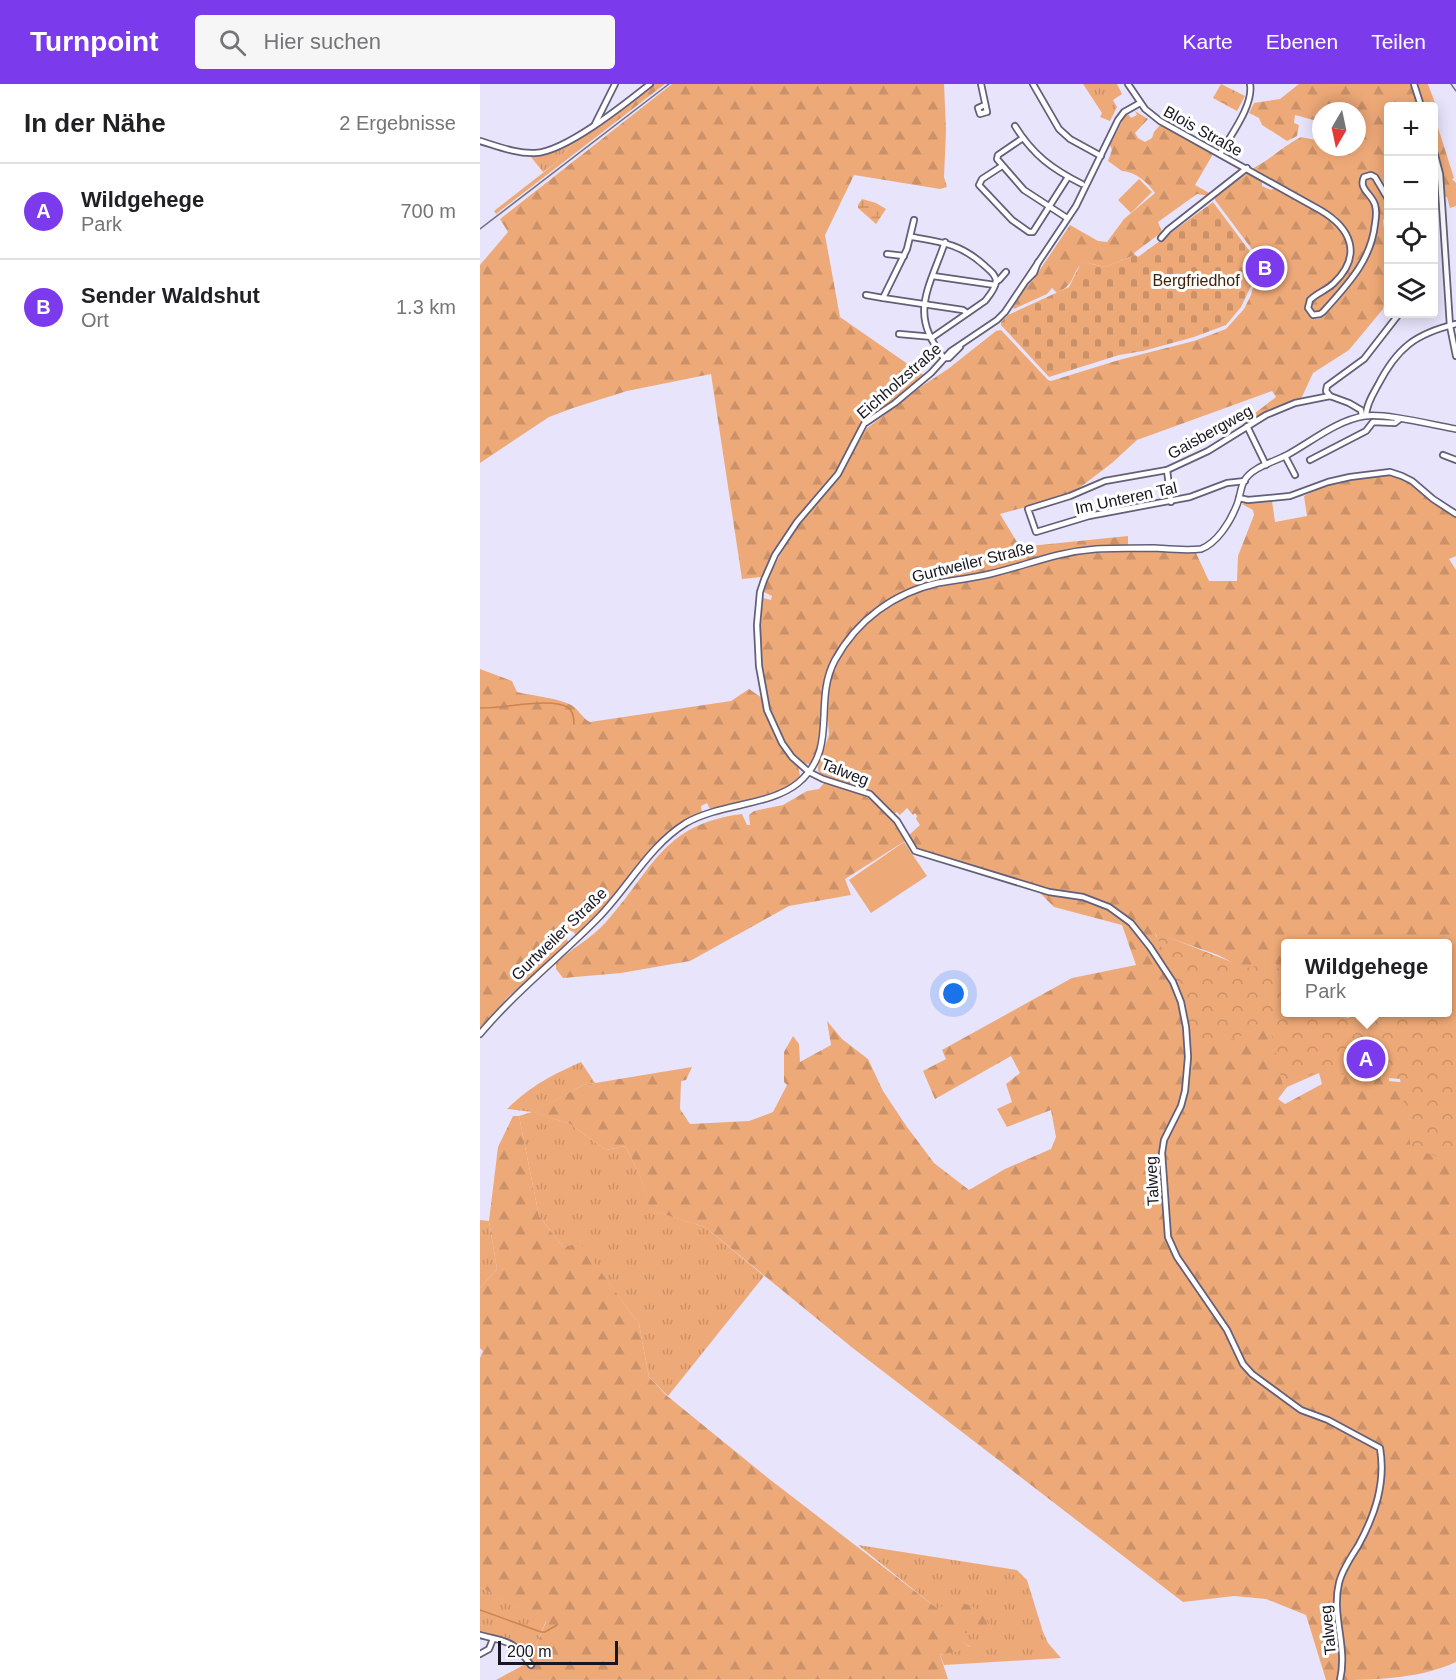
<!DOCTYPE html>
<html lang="de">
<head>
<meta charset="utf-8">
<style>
  body { margin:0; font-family:Arial,sans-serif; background:#f6f6f6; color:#202124 }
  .controls { position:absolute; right:18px; top:18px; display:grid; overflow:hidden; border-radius:6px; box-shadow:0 3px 15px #0003 }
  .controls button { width:54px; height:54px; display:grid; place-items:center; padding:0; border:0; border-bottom:2px solid #e0e0e0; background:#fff; color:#202124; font:30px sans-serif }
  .compass { position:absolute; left:832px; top:18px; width:54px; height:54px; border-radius:50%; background:#fff; box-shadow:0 3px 15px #0003; rotate:189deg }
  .scale { position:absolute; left:18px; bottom:15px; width:120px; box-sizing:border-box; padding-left:6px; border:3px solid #181721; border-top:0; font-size:16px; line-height:21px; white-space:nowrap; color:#181721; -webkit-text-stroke:4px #fff; paint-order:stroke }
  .you { position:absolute; left:474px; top:910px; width:21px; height:21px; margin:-15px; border:4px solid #fff; border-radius:50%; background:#1a73e8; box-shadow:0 0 0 9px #1a73e833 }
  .badge { display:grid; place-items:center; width:39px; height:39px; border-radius:50%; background:#7c3aed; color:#fff; font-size:20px; font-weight:700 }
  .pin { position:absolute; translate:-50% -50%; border:3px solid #fff; box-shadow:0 2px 6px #0006 }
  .popup { position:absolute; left:801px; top:855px; width:171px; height:78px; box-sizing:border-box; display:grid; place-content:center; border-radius:6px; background:#fff; filter:drop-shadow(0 2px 4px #0005); font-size:20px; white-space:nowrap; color:#757577 }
  .popup b { font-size:22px; color:#202124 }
  .popup::after { content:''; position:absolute; left:50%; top:100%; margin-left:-12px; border:12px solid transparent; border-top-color:#fff }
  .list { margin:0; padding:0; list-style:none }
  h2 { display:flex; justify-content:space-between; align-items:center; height:78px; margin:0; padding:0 24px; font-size:26px }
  h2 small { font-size:20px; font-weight:400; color:#757577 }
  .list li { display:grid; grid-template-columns:39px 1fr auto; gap:18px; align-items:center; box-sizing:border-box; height:96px; padding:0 24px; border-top:2px solid #e0e0e0 }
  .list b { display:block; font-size:22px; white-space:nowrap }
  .list p { margin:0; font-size:20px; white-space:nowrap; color:#757577 }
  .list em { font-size:20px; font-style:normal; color:#757577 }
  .icon { flex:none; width:33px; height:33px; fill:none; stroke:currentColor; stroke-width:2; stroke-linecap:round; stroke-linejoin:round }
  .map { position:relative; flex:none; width:976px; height:1596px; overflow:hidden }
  header { display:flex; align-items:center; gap:36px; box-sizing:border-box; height:84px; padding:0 30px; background:#7c3aed; color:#fff }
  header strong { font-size:28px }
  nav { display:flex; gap:33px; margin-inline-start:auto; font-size:21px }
  .search { width:420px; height:54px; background:#f6f6f6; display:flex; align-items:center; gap:15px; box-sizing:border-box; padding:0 21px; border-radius:6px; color:#757577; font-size:22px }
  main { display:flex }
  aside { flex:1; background:#fff }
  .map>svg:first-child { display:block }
  .grass { fill:url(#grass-tufts) }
  .forest { fill:url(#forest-firs); fill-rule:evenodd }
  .wetland { fill:url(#wetland-marsh) }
  .cemetery { fill:url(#cemetery-stones) }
  .park { fill:url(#park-crowns) }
  .pitch { fill:#eea978 }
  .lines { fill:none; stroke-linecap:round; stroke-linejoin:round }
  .stream { stroke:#cc8551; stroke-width:1.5 }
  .minor-casing { stroke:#635f79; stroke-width:8 }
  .major-casing { stroke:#635f79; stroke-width:8 }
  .minor { stroke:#fff; stroke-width:4.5 }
  .major { stroke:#fff; stroke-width:5 }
  .rail { stroke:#747282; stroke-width:1.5 }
  .labels { text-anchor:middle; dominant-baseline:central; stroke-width:6; stroke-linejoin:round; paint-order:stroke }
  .street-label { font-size:16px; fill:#181721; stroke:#fff }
  .park-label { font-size:16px; fill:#3f220b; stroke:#fff }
</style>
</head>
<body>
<header>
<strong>Turnpoint</strong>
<div class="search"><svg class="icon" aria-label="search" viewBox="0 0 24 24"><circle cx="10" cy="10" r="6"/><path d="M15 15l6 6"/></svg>Hier suchen</div>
<nav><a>Karte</a><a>Ebenen</a><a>Teilen</a></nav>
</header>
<main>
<aside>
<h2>In der Nähe<small>2 Ergebnisse</small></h2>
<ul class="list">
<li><span class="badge">A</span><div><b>Wildgehege</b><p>Park</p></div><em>700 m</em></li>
<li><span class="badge">B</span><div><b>Sender Waldshut</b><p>Ort</p></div><em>1.3 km</em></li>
</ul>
</aside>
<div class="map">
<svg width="976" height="1596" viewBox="0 0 976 1596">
  <defs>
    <pattern id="grass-tufts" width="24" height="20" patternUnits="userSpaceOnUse" patternTransform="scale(1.5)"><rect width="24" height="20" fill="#eea978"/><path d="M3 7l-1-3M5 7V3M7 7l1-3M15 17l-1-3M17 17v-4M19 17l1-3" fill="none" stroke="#cb9168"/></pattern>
    <pattern id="forest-firs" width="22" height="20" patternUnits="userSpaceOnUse" patternTransform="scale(1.5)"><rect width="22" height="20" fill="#eea978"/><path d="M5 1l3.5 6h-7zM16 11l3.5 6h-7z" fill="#cb9168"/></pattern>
    <pattern id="wetland-marsh" width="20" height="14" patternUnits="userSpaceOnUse" patternTransform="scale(1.5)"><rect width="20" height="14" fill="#eea978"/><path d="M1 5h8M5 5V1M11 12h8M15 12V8" fill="none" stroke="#cb9168"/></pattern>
    <pattern id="cemetery-stones" width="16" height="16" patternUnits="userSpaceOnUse" patternTransform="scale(1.5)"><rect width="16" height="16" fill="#eea978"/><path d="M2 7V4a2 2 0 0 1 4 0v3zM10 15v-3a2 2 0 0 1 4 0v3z" fill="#cb9168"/></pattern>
    <pattern id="park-crowns" width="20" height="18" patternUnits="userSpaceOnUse" patternTransform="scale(1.5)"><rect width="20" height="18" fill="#eea978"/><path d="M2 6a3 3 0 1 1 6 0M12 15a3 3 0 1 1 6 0" fill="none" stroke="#cb9168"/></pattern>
  </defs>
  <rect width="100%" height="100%" fill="#e8e4fc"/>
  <g class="grass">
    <path d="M603,0H637L642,10L633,16L637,23L630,37L620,33L622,29Z"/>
    <path d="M97,55L73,81L63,88L51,73L78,66Z"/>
    <path d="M101,978L115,999L103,1001L54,1028L90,1040L126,1066L145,1062C157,1083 165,1103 171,1126L225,1143L284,1192L188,1312L169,1293L159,1240L100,1160L83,1163L59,1132L39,1032L52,1028L27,1025C52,1001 70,992 101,978Z"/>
    <path d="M0,1136L9,1137L17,1185L0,1204Z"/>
    <path d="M378,1461L537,1486L547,1496L563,1548L568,1559L581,1574L464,1581L460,1571L491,1563L478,1556L479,1550L459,1526Z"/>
    <path d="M0,1503L66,1537L49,1578C34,1554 25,1556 0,1550Z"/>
  </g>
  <g class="forest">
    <path d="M174,0H185L16,130L14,127L73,81L97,55L115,45Z"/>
    <path d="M192,0H464L466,46L464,93L467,103L460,105L374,91L345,151L360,233L445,292L388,335L385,330L356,389L315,437L281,493L262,495L231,290L147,307L93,324L69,333L0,379V181L28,148L20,135Z"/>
    <path d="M819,0H948L955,19L952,22H908V81L905,84L908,105L905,107L894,89L889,88L883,91L880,100L890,116L894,129L887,166L876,187L838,228L832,226L833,216C841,210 850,206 857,199C876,179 878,151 856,132L772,85C790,76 803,62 821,53L841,57V63H877V27H841V38L815,31L814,39L819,41L817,52L807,57L782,41L779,34L769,29L774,19L800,15Z"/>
    <path d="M655,27L668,35L655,49L658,54L665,58L672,54L674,48L680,41L733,70L715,101L731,110L730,112L717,110L678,138L682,148L654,169L655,171L625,183L604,178C590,188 598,199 577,209L572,204L567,210L534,225L533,223L546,203L553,196L590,141L618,157L627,158L644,135L675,109C667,98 656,88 642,87L628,77L632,66L630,61L645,32L648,30L651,34L657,31Z"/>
    <path d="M954,31L974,94L972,95L976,99V122L970,124L967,113H962L954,67Z"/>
    <path d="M768,89L782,97V102L791,106L796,103C828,122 893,144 858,191C849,202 834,205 827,219V230C831,233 835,236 840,234C851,230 886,180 891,168C896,157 900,140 899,127C898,116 888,109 884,99L889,93C903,100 908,117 908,132L903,136L908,181V202L903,225L869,266L833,289L821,315L812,317L766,341L765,337L796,313L792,307L657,356L632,379L590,411L520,430L540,463L648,452V461C623,463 596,463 571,469C550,474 531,483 510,489C485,495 458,496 434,504C396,516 362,551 347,587C336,615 351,658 330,680C319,680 315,672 309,664C279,625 278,560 283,514L291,516L292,512L284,508L290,489L318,440L359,392L386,345L442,302L468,285L516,247L521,246L568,296L571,297L639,276L714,257L746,245L764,225L771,211L777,188L783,195L793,187L786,175L777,172L735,116V112Z"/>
    <path d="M898,390L922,394L976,433V472L969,475L976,486V990L933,929L967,928V860H805V906L738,871L675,849L685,870L909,992V997L959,1002L976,1009V1578C937,1596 890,1596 846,1596L826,1531L786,1515L754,1512L703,1518L374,1265L225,1143L170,1126C165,1103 157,1083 145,1062L126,1066L90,1040L53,1028L103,1001L212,983L206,996L201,997L200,1025L210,1040L269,1037L293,1028L307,1001L304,998V968L313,952L319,960L320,978L351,961L347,937L362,955L388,975L403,1007L427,1043L454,1079L489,1106L525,1085L571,1065L576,1053L571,1026L527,1043L517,1025L532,1018L526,1000L540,989L531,972L455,1015L443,987L466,975L462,966L592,894L656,881L642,841L574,823L556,805L437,765L428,752L440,741L436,735L437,732L435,729L433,731L427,724L420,731L417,728L414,730L391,708L342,691L338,687V682L349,651L347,622L348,603L357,578L365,564L389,538L404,525L422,514L460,502L511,493L592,470L649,467L716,469L729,497H757L758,472L774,431L773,426L762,420L767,418L792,417L795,438L827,432L824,412L848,400ZM839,989L842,1000L805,1020L798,1015L807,1003Z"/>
    <path d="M0,585L32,597L37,608C53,612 73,613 89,620C99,624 101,634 110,638L251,617L269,605L282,614L292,646L299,660L318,681L320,692C304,712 254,718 230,725L227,719L221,722L222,729L190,747L174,762L117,833L96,853L94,848L88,846L85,852L89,859L27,914L0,945Z"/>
    <path d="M345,698C386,710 405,717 425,757L365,795L371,811L309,822L210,877L141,889L83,894L76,885V879C92,864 111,855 126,838C173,786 182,740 262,730L267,741H270L269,731L274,727L303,721L327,707L339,705Z"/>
    <path d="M33,1032H39L59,1132L83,1163L100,1159L159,1240L169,1293L186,1311L288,1394L458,1525L472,1514L502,1527L511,1545L479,1550V1556L492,1564L460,1571L468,1595L16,1596L49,1578L66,1538L0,1503V1274L3,1267L0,1264V1204L17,1185L9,1137L18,1063Z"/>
  </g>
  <path class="wetland" d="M382,115L396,119L406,125L396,140L378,124V121Z"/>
  <path class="cemetery" d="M733,118L774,173L771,202L761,223L746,241L714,253L663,267L639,271L569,293L521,241V238L528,231L589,203L600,181L604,178L625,183L655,171L658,173Z"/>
  <g class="park">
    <path d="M741,0L765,12L757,27L733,14Z"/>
    <path d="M675,848L767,884L795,878L801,889L805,892V928L856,929L863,933L869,934L874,929H898L900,931C917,925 943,926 959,934L976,919V1077L931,1065L920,995L838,988L803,1002L791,948L780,945L747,957L721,962L710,960L707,927Z"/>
  </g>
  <g class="pitch">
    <path d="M659,95L672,108L651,129L638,116Z"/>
    <path d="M424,758L447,792L391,829L369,796Z"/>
  </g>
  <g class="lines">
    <g class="stream">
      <path d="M0,624C22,625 69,613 87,623C93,626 94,635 94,640"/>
      <path d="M0,1526L61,1548H65L77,1541"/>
    </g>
    <g class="minor-casing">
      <g id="minor">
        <path d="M501,0L507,28L500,30L498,24L505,21"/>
        <path d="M553,0L579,45L590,55L621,72"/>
        <path d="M648,0L665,25L680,37L840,126C871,144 883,171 854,199C847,206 837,209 830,216L828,224L833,231L840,230L843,228C867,201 891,177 895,140C896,134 897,127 895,121C892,110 878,105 884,93L891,91L895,93L908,115"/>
        <path d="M934,0L941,22"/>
        <path d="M660,19L644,28L638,36L596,122L525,228L517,236L471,267L451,289L415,319L384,340L358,390L317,438L295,471L284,496L280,508L277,541L279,582L287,626L302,659L312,673L329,688L343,695L390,710L417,737L435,767L569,808L603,813L629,823L651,839L670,863L693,898L701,918L706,943L708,973L705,1007L701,1022L684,1056L682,1069L688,1153L697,1173L747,1246L763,1280L772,1290L821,1326L848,1336L900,1364C906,1399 895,1431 878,1462C871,1473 862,1486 859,1499C851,1532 868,1563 860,1596"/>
        <path d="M115,40L135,0"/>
        <path d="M535,42C553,71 572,85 602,100"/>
        <path d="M543,54L518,71L517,75L544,106L587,134"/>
        <path d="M0,57C17,62 37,70 55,69C85,68 145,20 170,0"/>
        <path d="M954,67L960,90L970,242L976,272"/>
        <path d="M740,70C750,52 774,21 770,0"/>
        <path d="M522,82L502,95L499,101L532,136L549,148H553L588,93"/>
        <path d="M434,136L427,165L403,214L483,226L487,229"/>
        <path d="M681,154L688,146L767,84"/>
        <path d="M407,170L424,172"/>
        <path d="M453,192L515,201"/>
        <path d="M547,196L554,189L558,178"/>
        <path d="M516,198L519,196L526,188"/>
        <path d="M386,211L403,214"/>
        <path d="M419,250L453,253L505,217C509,212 516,204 516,197C516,190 509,186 505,182C481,160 462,158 432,153"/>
        <path d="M464,274C428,230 449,205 465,158"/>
        <path d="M464,274H469L480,263"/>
        <path d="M850,312L846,307L847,302L884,275L919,230"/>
        <path d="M886,332C886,321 893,310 898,301C917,264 935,250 976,240"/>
        <path d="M767,342L786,381"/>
        <path d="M963,371L976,376"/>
        <path d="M805,372L815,391"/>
        <path d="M830,376L886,347L893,338L915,339L920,335"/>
        <path d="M687,386L691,418"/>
        <path d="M765,397L747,399L710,413L609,432L556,448L548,425L590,412L625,397L687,386L728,367L786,331L815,319L850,312L869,319L881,326L882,332"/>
        <path d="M759,414L768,416L810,412L848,398L870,393L910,388L922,392L932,397L953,415L976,430"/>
        <path d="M0,1551C30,1559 31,1555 51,1581"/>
        <path d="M0,1570L9,1565L13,1555"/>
      </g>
    </g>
    <g class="major-casing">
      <path id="major" d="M0,950C36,907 80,873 119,833C149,802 169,762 206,739C241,719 290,722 318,699C360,664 332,619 355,576C377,536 414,509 458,499C476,496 493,494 510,490C548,481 576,468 616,465C635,464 655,464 674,464C689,465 706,467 721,465C737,459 750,438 756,423C760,415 760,405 764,397C772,383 794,378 807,371C831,358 857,336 885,332C905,329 953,341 976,345"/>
    </g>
    <use href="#minor" class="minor"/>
    <use href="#major" class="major"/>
    <g class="rail">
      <path d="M971,0L976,7"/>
      <path d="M0,145L189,0"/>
    </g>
  </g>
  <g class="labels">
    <g class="street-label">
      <text transform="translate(723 47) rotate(29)">Blois Straße</text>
      <text transform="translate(419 297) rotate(-41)">Eichholzstraße</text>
      <text transform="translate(730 348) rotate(-29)">Gaisbergweg</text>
      <text transform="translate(646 414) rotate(-12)">Im Unteren Tal</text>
      <text transform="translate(493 478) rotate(-14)">Gurtweiler Straße</text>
      <text transform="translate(365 688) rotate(21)">Talweg</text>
      <text transform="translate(79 850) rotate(-44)">Gurtweiler Straße</text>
      <text transform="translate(672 1097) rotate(-93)">Talweg</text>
      <text transform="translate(848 1546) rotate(-96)">Talweg</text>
    </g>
    <g class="park-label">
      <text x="716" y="196">Bergfriedhof</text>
    </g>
  </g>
</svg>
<div class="controls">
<button>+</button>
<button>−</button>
<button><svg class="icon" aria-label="locate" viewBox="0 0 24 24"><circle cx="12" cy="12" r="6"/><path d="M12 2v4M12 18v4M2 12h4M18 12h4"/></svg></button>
<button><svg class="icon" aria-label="layers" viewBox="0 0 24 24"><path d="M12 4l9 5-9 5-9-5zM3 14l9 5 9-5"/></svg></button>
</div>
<svg class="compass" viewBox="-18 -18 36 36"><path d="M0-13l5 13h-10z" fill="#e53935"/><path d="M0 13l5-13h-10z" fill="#757577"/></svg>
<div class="scale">200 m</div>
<div class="you"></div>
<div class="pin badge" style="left:886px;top:975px">A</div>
<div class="popup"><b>Wildgehege</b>Park</div>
<div class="pin badge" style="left:785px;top:184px">B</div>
</div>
</main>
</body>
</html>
